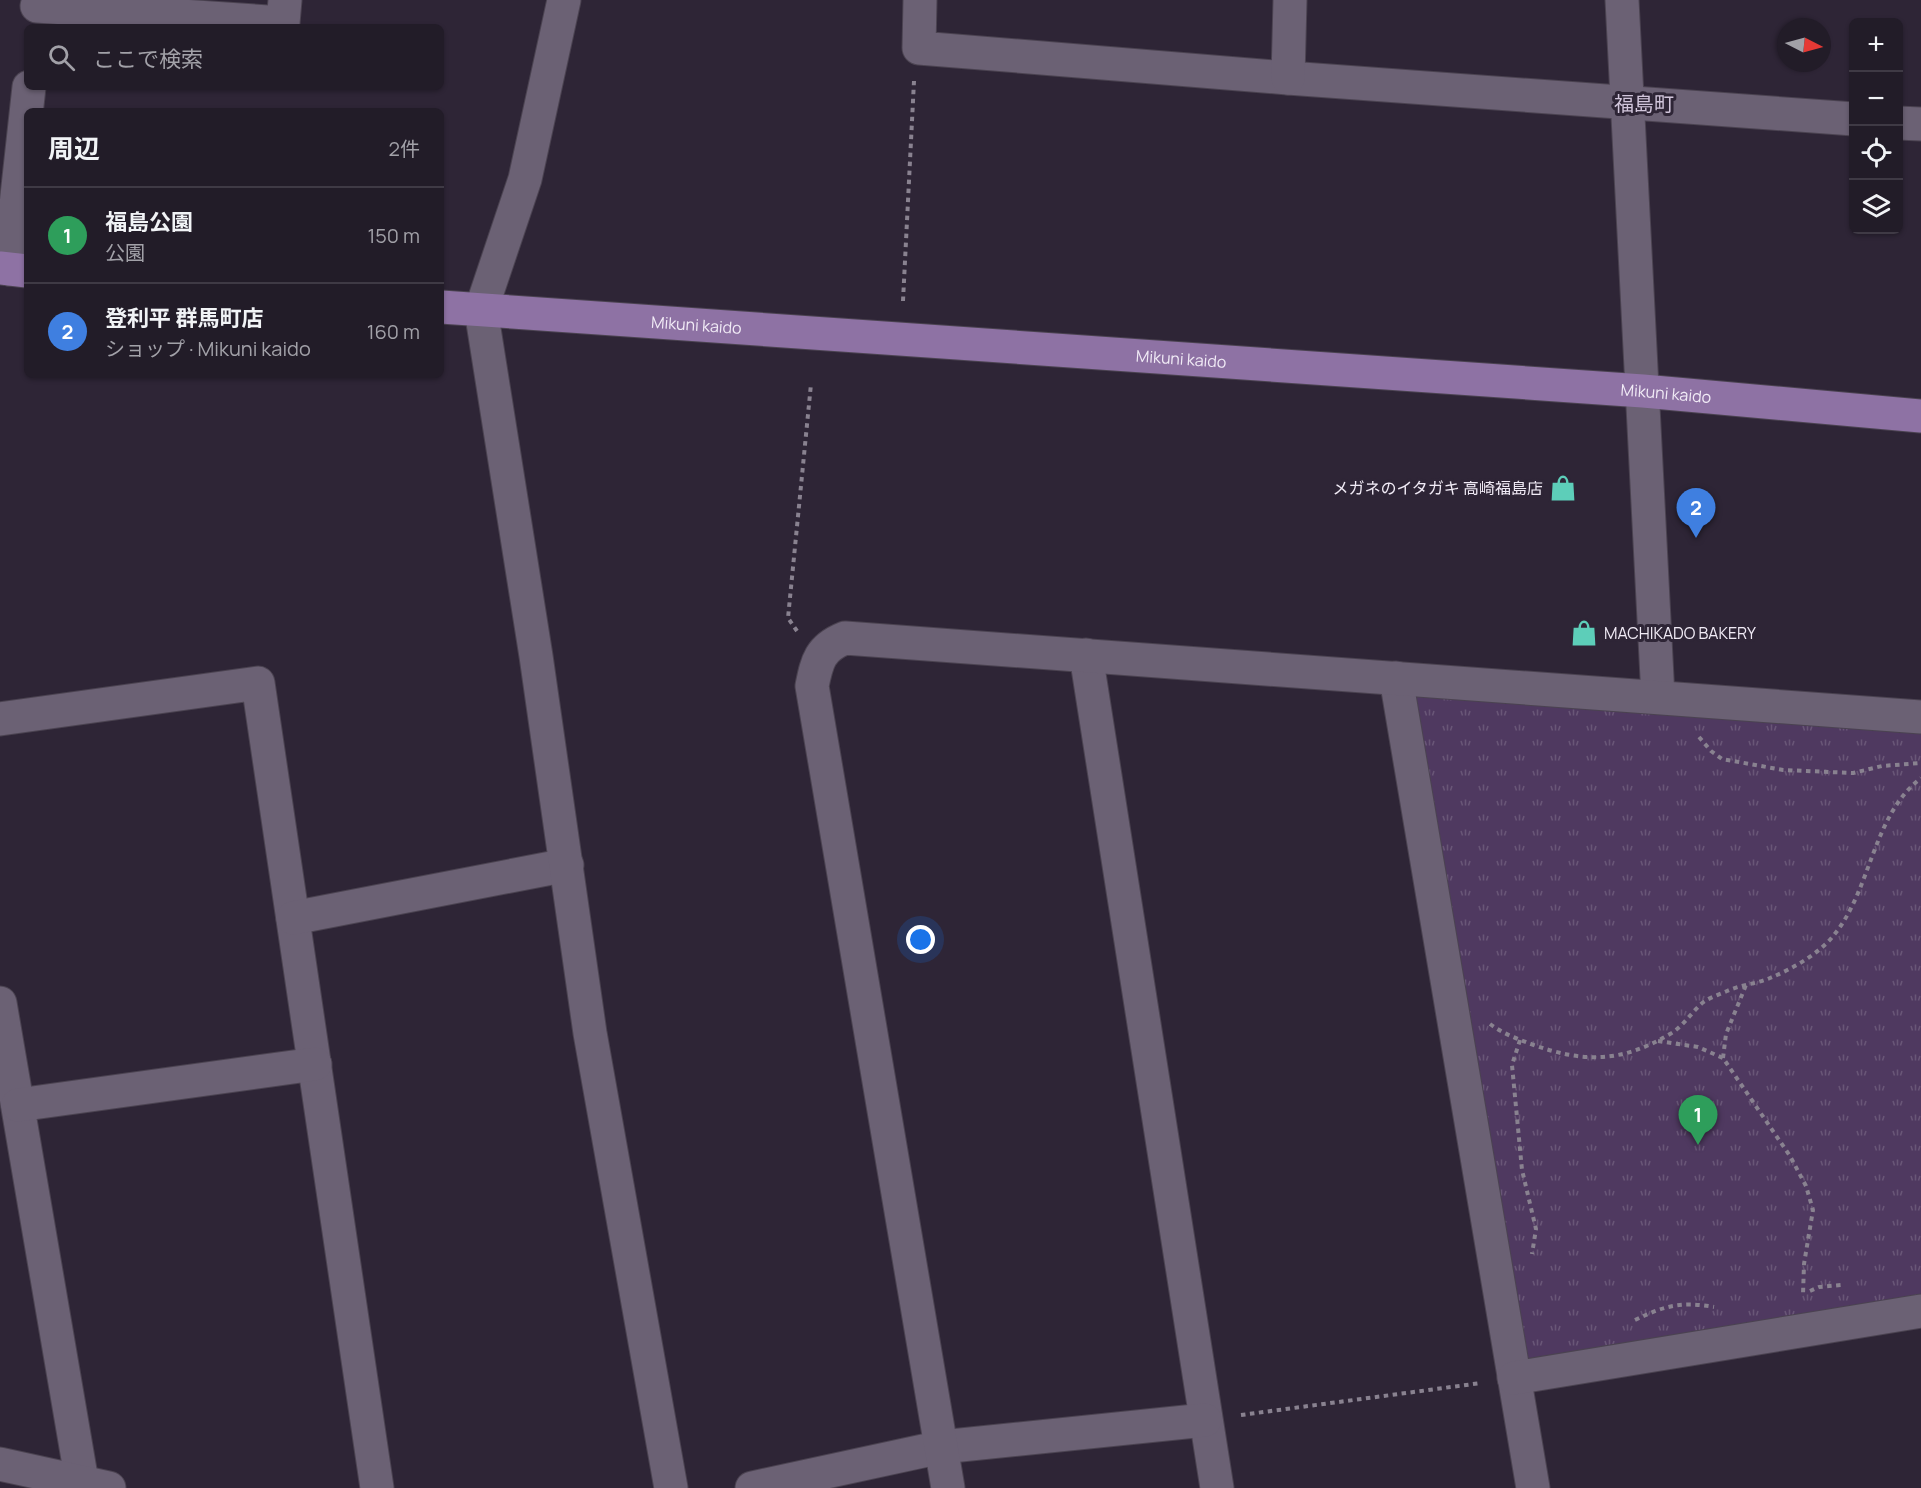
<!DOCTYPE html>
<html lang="ja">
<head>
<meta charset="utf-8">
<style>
  body { margin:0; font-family:Manrope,"Noto Sans JP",sans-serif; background:#2a2530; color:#f1f3f6 }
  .controls { position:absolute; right:18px; top:18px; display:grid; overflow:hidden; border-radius:9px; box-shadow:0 2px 4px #0004 }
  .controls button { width:54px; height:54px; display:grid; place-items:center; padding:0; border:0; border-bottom:2px solid #3f3a45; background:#221c28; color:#f1f3f6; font:30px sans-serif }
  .compass { position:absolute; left:1777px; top:18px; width:54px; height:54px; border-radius:50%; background:#221c28; box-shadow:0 2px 4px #0004; rotate:96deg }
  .you { position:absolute; left:921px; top:940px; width:21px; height:21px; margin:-15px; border:4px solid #fff; border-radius:50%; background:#1a73e8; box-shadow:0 0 0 9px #1a73e833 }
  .badge { display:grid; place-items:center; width:39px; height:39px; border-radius:50%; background:#5dceb9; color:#fff; font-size:20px; font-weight:700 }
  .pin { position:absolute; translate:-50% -50px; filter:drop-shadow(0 2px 3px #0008) }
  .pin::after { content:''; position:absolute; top:32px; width:21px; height:18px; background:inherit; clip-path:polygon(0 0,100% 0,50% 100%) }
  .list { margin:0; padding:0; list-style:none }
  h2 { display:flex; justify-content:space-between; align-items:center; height:78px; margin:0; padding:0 24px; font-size:26px }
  h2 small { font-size:20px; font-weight:400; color:#a2a1a8 }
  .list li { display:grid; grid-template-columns:39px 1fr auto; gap:18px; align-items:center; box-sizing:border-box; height:96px; padding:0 24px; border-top:2px solid #3f3a45 }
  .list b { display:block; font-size:22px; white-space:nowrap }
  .list p { margin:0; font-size:20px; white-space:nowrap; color:#a2a1a8 }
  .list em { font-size:20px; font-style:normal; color:#a2a1a8 }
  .icon { flex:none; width:33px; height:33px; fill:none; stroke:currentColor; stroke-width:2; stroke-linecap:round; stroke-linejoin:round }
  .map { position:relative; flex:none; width:1921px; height:1488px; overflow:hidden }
  .search { position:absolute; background:#221c28; box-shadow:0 2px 4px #0004; left:24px; top:24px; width:420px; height:66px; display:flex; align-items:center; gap:15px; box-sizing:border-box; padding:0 21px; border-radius:9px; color:#a2a1a8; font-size:22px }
  .panel { position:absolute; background:#221c28; box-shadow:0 2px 4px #0004; left:24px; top:108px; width:420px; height:270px; border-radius:9px }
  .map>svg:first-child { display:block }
  .grass { fill:url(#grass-tufts) }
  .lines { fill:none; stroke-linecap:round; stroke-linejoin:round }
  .minor-casing { stroke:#4b4351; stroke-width:35 }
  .tertiary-casing { stroke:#4b4351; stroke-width:35 }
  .primary-casing { stroke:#4b4351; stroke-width:35 }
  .path { stroke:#898290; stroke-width:4; stroke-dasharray:4.5 4.5; stroke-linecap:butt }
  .minor { stroke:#6b6174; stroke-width:33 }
  .tertiary { stroke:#6b6174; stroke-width:33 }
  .primary { stroke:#8e72a4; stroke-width:33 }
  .labels { text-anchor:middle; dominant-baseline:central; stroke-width:6; stroke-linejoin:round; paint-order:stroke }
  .street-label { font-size:16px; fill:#f1ebf6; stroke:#2e2536 }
  .poi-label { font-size:16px; fill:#f1ebf6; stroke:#2e2536; text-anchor:end }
  .quarter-label { font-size:20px; fill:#d2c6dc; stroke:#2e2536 }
</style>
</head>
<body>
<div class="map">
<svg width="1921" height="1488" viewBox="0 0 1921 1488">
  <defs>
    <pattern id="grass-tufts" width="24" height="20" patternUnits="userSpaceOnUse" patternTransform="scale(1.5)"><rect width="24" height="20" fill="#4f3960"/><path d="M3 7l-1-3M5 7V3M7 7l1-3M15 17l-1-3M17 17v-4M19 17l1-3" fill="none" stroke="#695677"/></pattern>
  </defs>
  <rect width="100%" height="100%" fill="#2e2536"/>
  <path class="grass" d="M1396,678L1921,727V1297L1514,1378Z"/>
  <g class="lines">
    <g class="minor-casing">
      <g id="minor">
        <path d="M920,0L919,48L1288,78L1854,119"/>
        <path d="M1622,0L1658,697"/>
        <path d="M37,6L283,23L285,0"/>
        <path d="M1288,78L1290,0"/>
        <path d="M1898,123L1921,124"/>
        <path d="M9,269L29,87"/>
        <path d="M1086,655L1217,1488"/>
        <path d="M1396,678L1533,1488"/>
        <path d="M0,719L258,683L377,1488"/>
        <path d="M293,918L567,865"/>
        <path d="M0,1003L82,1482"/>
        <path d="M18,1105L315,1064"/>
        <path d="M1514,1378L1921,1311"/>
        <path d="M941,1447L1205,1420"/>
        <path d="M0,1464L109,1488"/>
      </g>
    </g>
    <g class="tertiary-casing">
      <g id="tertiary">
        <path d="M564,0L525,179L481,310L536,656L590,1033L671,1488"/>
        <path d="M752,1488L941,1447"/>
        <path d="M948,1488L812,686C817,661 820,648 845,638L1921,717"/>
      </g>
    </g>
    <g class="primary-casing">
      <g id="primary">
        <path d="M0,268L27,271"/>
        <path id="s1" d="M441,307L1643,391L1921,416"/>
      </g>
    </g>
    <g class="path">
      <path d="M903,301L914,81"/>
      <path d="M797,631L788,618L811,384"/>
      <path d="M1699,737L1711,751L1722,759L1783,770L1853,773L1882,766L1921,763"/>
      <path d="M1490,1024C1502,1033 1517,1039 1531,1044C1583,1063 1621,1063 1670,1034C1682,1027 1689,1016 1699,1006C1705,999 1718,995 1727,991C1740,985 1756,984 1770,978C1792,969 1819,954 1834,935C1872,888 1872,816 1921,778"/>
      <path d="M1520,1040L1512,1065L1522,1170L1536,1229L1532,1254"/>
      <path d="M1658,1041L1698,1047L1723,1058L1790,1156L1806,1186L1813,1210L1804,1264L1803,1295"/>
      <path d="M1723,1058L1726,1034L1746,985"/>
      <path d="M1810,1291L1819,1287L1841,1285"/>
      <path d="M1635,1320C1664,1306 1681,1301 1714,1307"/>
      <path d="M1241,1415L1481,1383"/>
    </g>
    <use href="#minor" class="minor"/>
    <use href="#tertiary" class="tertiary"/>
    <use href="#primary" class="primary"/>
  </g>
  <defs>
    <g id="shop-bare" transform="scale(2.07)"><path d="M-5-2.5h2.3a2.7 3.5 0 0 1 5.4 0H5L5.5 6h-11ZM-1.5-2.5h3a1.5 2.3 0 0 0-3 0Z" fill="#5dceb9" stroke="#2e2536" stroke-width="2.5" paint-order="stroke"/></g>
  </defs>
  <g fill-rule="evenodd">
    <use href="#shop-bare" x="1563" y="488"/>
    <use href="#shop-bare" x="1584" y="633"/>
  </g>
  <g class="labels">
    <g class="street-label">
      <text stroke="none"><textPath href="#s1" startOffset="256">Mikuni kaido</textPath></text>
      <text stroke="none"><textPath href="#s1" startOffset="742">Mikuni kaido</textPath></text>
      <text stroke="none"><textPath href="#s1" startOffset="1228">Mikuni kaido</textPath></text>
    </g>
    <g class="poi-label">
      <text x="1543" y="488">メガネのイタガキ 高崎福島店</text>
      <text x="1604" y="633" text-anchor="start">MACHIKADO BAKERY</text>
    </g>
    <g class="quarter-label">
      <text x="1644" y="103">福島町</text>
    </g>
  </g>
</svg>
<div class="controls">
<button>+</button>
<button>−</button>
<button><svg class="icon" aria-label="locate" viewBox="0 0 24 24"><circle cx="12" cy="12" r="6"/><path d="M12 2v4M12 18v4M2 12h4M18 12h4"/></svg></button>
<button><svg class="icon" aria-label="layers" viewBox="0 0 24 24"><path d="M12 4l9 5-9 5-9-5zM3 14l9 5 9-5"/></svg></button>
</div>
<svg class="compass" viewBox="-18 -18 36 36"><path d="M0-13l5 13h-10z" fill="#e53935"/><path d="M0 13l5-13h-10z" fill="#a2a1a8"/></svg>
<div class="you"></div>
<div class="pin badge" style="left:1698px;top:1145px;background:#2e9e5b">1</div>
<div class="pin badge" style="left:1696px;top:538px;background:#3f7fe0">2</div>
<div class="search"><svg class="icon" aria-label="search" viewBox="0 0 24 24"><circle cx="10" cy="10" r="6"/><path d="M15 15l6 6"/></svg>ここで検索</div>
<section class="panel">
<h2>周辺<small>2件</small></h2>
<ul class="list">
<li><span class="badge" style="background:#2e9e5b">1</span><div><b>福島公園</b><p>公園</p></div><em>150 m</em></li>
<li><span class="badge" style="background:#3f7fe0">2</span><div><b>登利平 群馬町店</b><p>ショップ · Mikuni kaido</p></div><em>160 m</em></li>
</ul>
</section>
</div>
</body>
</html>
